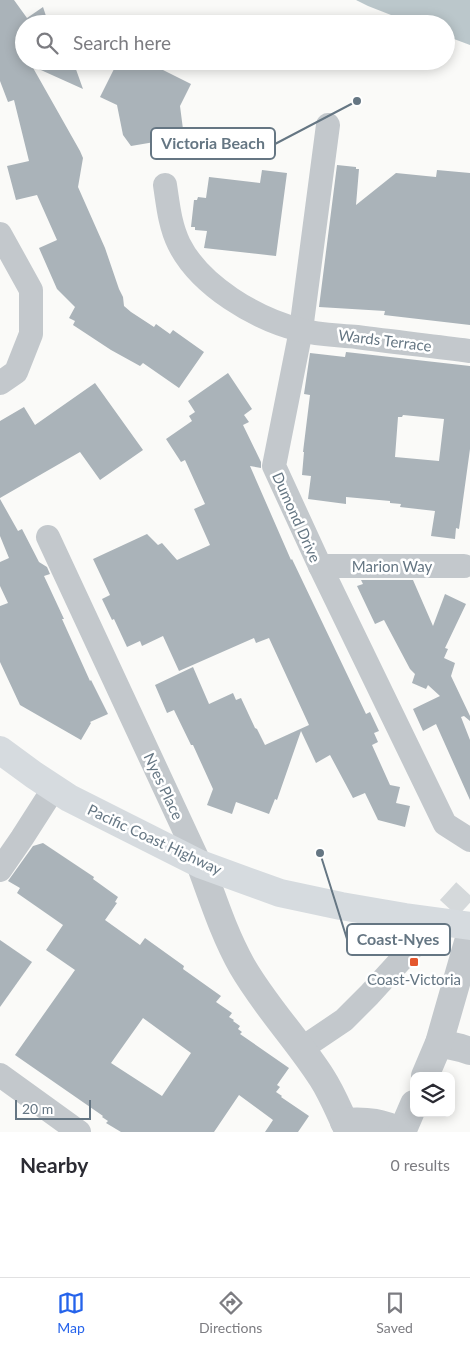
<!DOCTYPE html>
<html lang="en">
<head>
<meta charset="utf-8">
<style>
  body { margin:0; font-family:Lato,sans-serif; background:#f7f7f7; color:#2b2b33 }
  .controls { position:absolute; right:15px; bottom:15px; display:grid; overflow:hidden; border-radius:10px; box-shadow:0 2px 12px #0003 }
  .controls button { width:45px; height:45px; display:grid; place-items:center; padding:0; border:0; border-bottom:1px solid #e1e1e2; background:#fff; color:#2b2b33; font:25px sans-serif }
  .scale { position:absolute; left:15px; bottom:12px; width:76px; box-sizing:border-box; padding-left:5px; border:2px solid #657683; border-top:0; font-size:14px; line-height:18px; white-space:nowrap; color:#657683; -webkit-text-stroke:4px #fff; paint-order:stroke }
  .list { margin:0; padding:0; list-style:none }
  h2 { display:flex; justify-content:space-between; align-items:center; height:65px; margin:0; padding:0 20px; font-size:21px }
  h2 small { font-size:16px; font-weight:400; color:#7c7c81 }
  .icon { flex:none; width:28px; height:28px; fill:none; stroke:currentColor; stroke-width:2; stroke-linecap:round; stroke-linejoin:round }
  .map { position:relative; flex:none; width:470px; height:1132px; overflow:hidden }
  .search { position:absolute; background:#fff; box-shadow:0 2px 12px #0003; left:15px; right:15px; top:15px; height:55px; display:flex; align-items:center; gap:12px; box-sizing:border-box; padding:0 18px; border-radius:28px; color:#7c7c81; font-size:19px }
  .sheet { height:145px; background:#fff }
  nav { display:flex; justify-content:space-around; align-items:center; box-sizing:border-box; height:70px; border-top:1px solid #e1e1e2; background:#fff; font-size:14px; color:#7c7c81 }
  nav a { display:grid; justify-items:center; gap:2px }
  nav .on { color:#2563eb }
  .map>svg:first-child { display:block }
  .water { fill:#bbc7cb }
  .building { fill:#aab3b9; fill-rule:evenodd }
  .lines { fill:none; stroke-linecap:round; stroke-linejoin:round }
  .minor-tunnel { stroke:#d5d9db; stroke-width:24; stroke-dasharray:24 12; stroke-linecap:butt }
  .minor { stroke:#c3c8cc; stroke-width:24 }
  .tertiary { stroke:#c3c8cc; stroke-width:28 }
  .trunk { stroke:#d6dbdf; stroke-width:28 }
  .poi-dot { fill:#e4572e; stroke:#fff; stroke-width:2 }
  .labels { text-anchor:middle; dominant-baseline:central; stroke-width:5; stroke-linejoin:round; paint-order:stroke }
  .street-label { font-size:15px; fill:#657683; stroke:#fff }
  .poi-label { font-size:15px; fill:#657683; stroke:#fff }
  .leader { fill:none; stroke:#657683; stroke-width:2 }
  .callout-dot { fill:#657683; stroke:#fff; stroke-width:2 }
  .callout { fill:#fff; stroke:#657683; stroke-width:2 }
  .callout-label { font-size:16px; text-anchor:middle; font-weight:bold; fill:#657683 }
</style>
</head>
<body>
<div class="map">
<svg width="470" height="1132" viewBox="0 0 470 1132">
  <rect width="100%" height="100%" fill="#fafaf8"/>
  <path class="water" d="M356,0H470V45L446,36V24H414L368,6Z"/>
  <g class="building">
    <path d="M0,0H14L27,18L43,7L48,22L55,24H24V61H73L83,89L32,66L80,151L83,158L78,187L105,248L119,289L123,297L124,306L131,312L154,327L156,324L170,334L173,330L204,352L179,388L143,363L140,366L111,350L73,325L75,321L69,318L75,307L57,289L39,248L57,240L37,195L16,200L7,166L29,161L14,100L8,102L0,81Z"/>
    <path d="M118,61H145L191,84L180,106L184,137L131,146L123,135L117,105L100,97Z"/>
    <path d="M337,165L356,167V169H359L356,205L396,173L436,177L437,170L470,173V325L384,315L385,311L319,307Z"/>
    <path d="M262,170L287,173L276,256L204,248L207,231L195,230V227H191L194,200H197L198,197L206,198L209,177L260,183Z"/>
    <path d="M346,352L470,366V449L459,529L456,528L455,539L431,536L435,511L400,507L401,504L390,503V501L346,497V504L308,499L311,476L302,475L304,452H303L310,395L304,394L310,353L345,357ZM403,415L444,419L439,461L395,457L398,417H402Z"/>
    <path d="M228,373L252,409L244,415L249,422L243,425L261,462V468L250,466L291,560L292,559L366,714L370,712L379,731L374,733L378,742L372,745L390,785L400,787L396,803L410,806L405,827L378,820L365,793L353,798L330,755L316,763L301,731L277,800L275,799L269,814L236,802L232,814L207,805L213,789L193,745H191L174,710L167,713L155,685L193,667L209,704L233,693L236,700L241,698L255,728L257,729L265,745L309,725L269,638L256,643L254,638L179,671L163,636L142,646L140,641L127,647L114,619L112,620L102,599L110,595L93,559L147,534L158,545L162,543L177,560L210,545L194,509L205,504L185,460L181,462L166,439L192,421L189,416L195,412L188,401Z"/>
    <path d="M95,383L143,450L100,480L80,452L0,498V421L24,407L35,425Z"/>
    <path d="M0,499L18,531L22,529L39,562L47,567L50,574L44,576L64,619H62L90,681L91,680L108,714L90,722L91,723L81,740L20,705L0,662V606L8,603L0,586V562L9,558L0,536Z"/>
    <path d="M361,580H413L433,626L445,594L466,604L445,648L448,649L444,658L455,663L451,676L470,716V721L464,716L461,717L470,740V800L436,724L423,731L413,709L440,696L428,685L426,689L412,683L415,674L410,669L384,620L375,624L357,586L363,584Z"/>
    <path d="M43,843L94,877L93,879L118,897L115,902L117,903L105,920L140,945L145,938L184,966L183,969L221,996L216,1002L232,1013L229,1017L234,1020L233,1021L240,1026L238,1029L242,1032L240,1034L289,1068L277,1085L280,1087L276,1092L282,1096L281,1097L309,1116L298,1132H265L273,1120L239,1095L214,1132H121L106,1123L108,1121L102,1117L103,1116L15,1055L75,970L46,950L63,925L17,893L20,888L8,881L33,846ZM143,1018L191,1053L162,1096L111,1063Z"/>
    <path d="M0,940L32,962L0,1007Z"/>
  </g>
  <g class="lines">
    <path class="minor-tunnel" d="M400,961L470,885"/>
    <g class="minor">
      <path d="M328,125L301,330L274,466L320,566L445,824L470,840"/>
      <path d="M165,185C168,205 170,226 179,244C200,286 256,319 300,330C318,335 338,335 357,337C394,342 432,346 470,351"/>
      <path d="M0,234L31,290V334L16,372L0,383"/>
      <path d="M48,537L200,864"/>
      <path d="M320,566H464"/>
      <path d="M0,870L22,838L54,788"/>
      <path d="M301,1049L344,1020L369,995L400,961"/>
      <path d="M0,1075L79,1132"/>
    </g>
    <g class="tertiary">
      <path d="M200,864C213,899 224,934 242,966C265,1006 297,1039 322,1078C333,1095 340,1114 349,1132"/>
      <path d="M439,1043L461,1048L470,1051"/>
      <path d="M425,1076L439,1043L470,935"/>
      <path d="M344,1122C369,1120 381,1123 403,1132"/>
      <path d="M402,1132L414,1104"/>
    </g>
    <path class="trunk" d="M0,750L34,775L69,798L200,864L280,893L341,906L405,917L470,926"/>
  </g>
  <rect class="poi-dot" x="409" y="957" width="10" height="10" rx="2.5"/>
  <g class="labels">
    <g class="street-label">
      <text transform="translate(385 340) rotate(7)">Wards Terrace</text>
      <text transform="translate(297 517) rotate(66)">Dumond Drive</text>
      <text x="392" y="566">Marion Way</text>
      <text transform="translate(164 786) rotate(65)">Nyes Place</text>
      <text transform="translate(155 839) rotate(25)">Pacific Coast Highway</text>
    </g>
    <g class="poi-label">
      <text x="414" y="979">Coast-Victoria</text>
    </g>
  </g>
  <path class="leader" d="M357 101L275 144M320 853L347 939"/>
  <g class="callout-dot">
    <circle cx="357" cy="101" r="5"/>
    <circle cx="320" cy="853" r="5"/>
  </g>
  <g class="callout">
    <rect x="151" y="128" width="124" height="31" rx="5"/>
    <rect x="347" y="924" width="103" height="31" rx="5"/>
  </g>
  <g class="callout-label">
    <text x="213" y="149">Victoria Beach</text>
    <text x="398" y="945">Coast-Nyes</text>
  </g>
</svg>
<div class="controls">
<button><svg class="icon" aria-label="layers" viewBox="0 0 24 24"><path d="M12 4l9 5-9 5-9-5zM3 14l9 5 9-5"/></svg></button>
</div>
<div class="scale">20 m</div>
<div class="search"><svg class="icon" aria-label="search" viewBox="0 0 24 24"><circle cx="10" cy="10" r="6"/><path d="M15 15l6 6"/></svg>Search here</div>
</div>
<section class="sheet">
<h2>Nearby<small>0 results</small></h2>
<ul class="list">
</ul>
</section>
<nav>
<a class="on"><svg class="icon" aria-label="map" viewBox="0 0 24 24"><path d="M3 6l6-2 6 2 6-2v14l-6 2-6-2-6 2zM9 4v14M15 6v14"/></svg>Map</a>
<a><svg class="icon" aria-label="directions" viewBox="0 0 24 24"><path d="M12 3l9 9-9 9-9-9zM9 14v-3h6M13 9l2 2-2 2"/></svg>Directions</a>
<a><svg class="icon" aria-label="saved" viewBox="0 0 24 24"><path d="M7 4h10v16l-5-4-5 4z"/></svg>Saved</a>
</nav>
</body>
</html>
